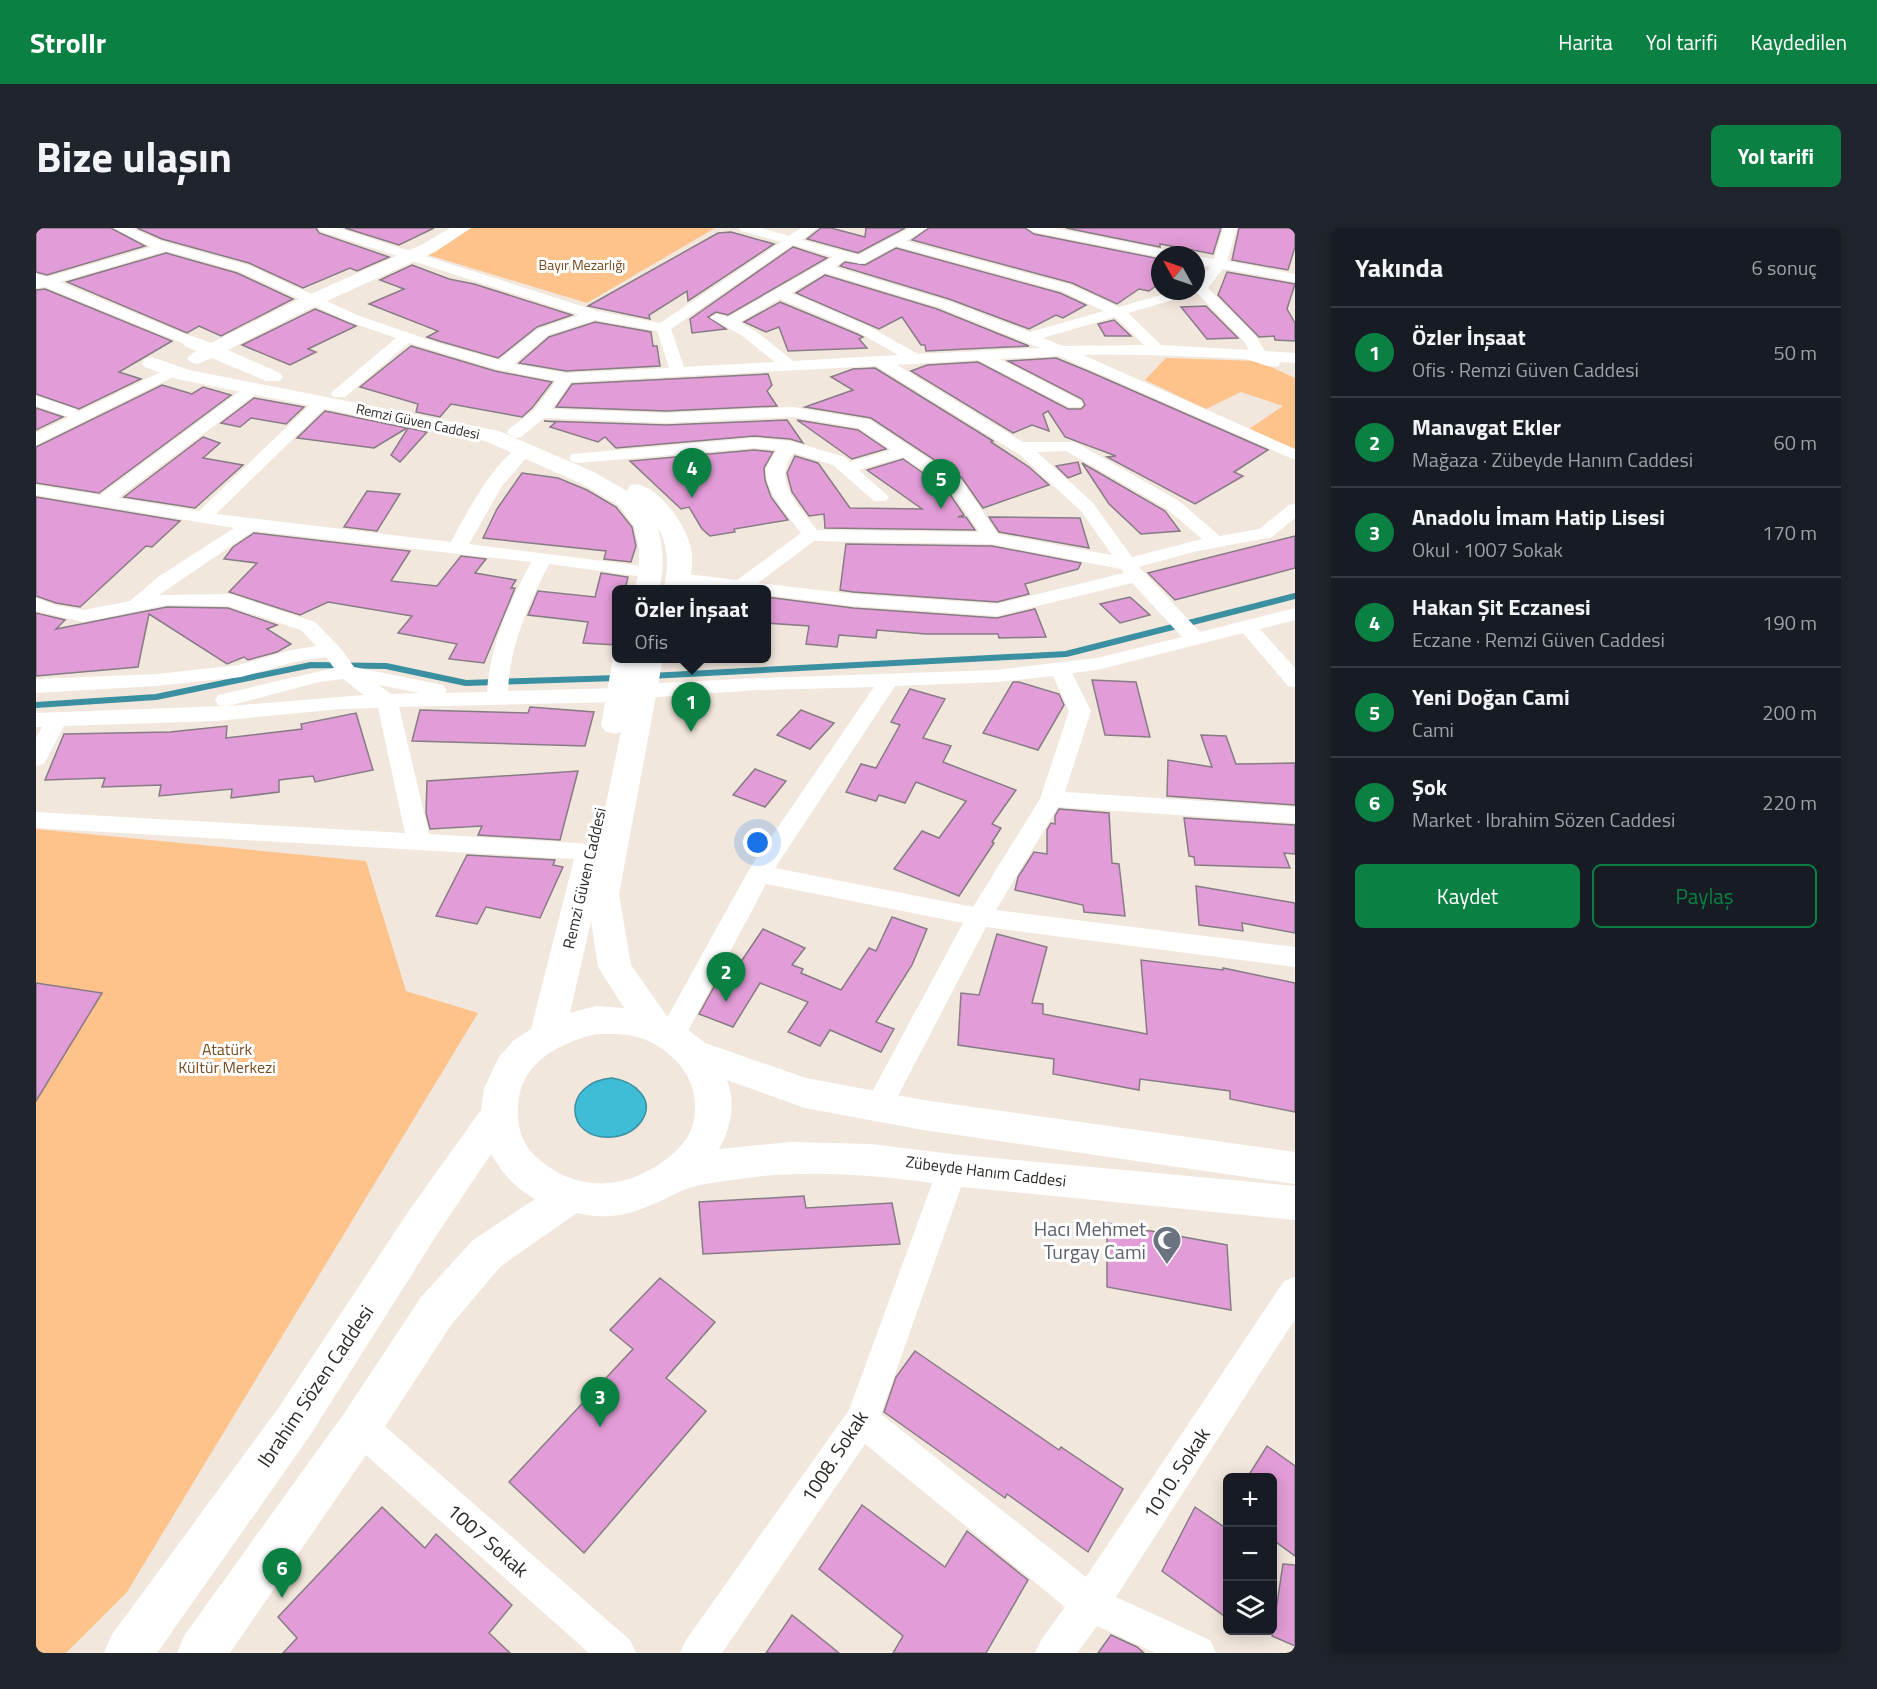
<!DOCTYPE html>
<html lang="tr">
<head>
<meta charset="utf-8">
<style>
  body { margin:0; font-family:"Titillium Web",sans-serif; background:#20242c; color:#f1f3f6 }
  .controls { position:absolute; right:18px; bottom:18px; display:grid; overflow:hidden; border-radius:9px; box-shadow:0 3px 15px #0003 }
  .controls button { width:54px; height:54px; display:grid; place-items:center; padding:0; border:0; border-bottom:2px solid #363941; background:#171b24; color:#f1f3f6; font:30px sans-serif }
  .compass { position:absolute; left:1115px; top:18px; width:54px; height:54px; border-radius:50%; background:#171b24; box-shadow:0 3px 15px #0003; rotate:310deg }
  .you { position:absolute; left:722px; top:615px; width:21px; height:21px; margin:-15px; border:4px solid #fff; border-radius:50%; background:#1a73e8; box-shadow:0 0 0 9px #1a73e833 }
  .badge { display:grid; place-items:center; width:39px; height:39px; border-radius:50%; background:#0b8043; color:#fff; font-size:20px; font-weight:700 }
  .pin { position:absolute; translate:-50% -50px; filter:drop-shadow(0 2px 3px #0008) }
  .pin::after { content:''; position:absolute; top:32px; width:21px; height:18px; background:inherit; clip-path:polygon(0 0,100% 0,50% 100%) }
  .popup { position:absolute; left:576px; top:357px; width:159px; height:78px; box-sizing:border-box; display:grid; place-content:center; border-radius:9px; background:#171b24; filter:drop-shadow(0 2px 4px #0005); font-size:20px; white-space:nowrap; color:#9ea1a6 }
  .popup b { font-size:22px; color:#f1f3f6 }
  .popup::after { content:''; position:absolute; left:50%; top:100%; margin-left:-12px; border:12px solid transparent; border-top-color:#171b24 }
  .list { margin:0; padding:0; list-style:none }
  h2 { display:flex; justify-content:space-between; align-items:center; height:78px; margin:0; padding:0 24px; font-size:26px }
  h2 small { font-size:20px; font-weight:400; color:#9ea1a6 }
  .list li { display:grid; grid-template-columns:39px 1fr auto; gap:18px; align-items:center; box-sizing:border-box; height:90px; padding:0 24px; border-top:2px solid #363941 }
  .list b { display:block; font-size:22px; white-space:nowrap }
  .list p { margin:0; font-size:20px; white-space:nowrap; color:#9ea1a6 }
  .list em { font-size:20px; font-style:normal; color:#9ea1a6 }
  .actions { display:flex; gap:12px; padding:18px 24px }
  .actions a { flex:1; padding:14px 0; border:2px solid #0b8043; border-radius:9px; text-align:center; font-size:21px; color:#0b8043 }
  .actions .main { background:#0b8043; color:#fff }
  .icon { flex:none; width:33px; height:33px; fill:none; stroke:currentColor; stroke-width:2; stroke-linecap:round; stroke-linejoin:round }
  .map { position:relative; flex:none; width:1259px; height:1425px; overflow:hidden; border-radius:9px }
  header { display:flex; align-items:center; gap:36px; box-sizing:border-box; height:84px; padding:0 30px; background:#0b8043; color:#fff }
  header strong { font-size:28px }
  nav { display:flex; gap:33px; margin-inline-start:auto; font-size:21px }
  .intro { display:flex; align-items:center; justify-content:space-between; box-sizing:border-box; height:144px; padding:0 36px }
  h1 { margin:0; font-size:42px }
  .button { padding:15px 27px; border-radius:9px; background:#0b8043; color:#fff; font-size:21px; font-weight:700 }
  main { display:flex; gap:36px; padding:0 36px }
  aside { flex:1; background:#171b24; border-radius:9px; box-shadow:0 3px 15px #0003 }
  .map>svg:first-child { display:block }
  .green { fill:#fec28b }
  .water { fill:#3fbcd6; stroke:#3a90a1; stroke-width:1.5 }
  .lines { fill:none; stroke-linecap:round; stroke-linejoin:round }
  .stream { stroke:#3a90a1; stroke-width:6 }
  .building { fill:#e29cd7; stroke:#877c85; stroke-width:1.5 }
  .street { fill:#fff; fill-rule:evenodd }
  .secondary { fill:#fff; fill-rule:evenodd }
  .labels { text-anchor:middle; dominant-baseline:central; stroke-width:6; stroke-linejoin:round; paint-order:stroke }
  .far-park-label { font-size:14px; fill:#794c1e; stroke:#fff }
  .far-street-label { font-size:14px; fill:#2d2925; stroke:#fff }
  .street-label { font-size:16px; fill:#2d2925; stroke:#fff }
  .park-label { font-size:16px; fill:#794c1e; stroke:#fff }
  .near-worship-label { font-size:20px; fill:#5b616d; stroke:#fff; text-anchor:end }
  .near-street-label { font-size:20px; fill:#2d2925; stroke:#fff }
</style>
</head>
<body>
<header>
<strong>Strollr</strong>
<nav><a>Harita</a><a>Yol tarifi</a><a>Kaydedilen</a></nav>
</header>
<div class="intro"><h1>Bize ulaşın</h1><a class="button">Yol tarifi</a></div>
<main>
<div class="map">
<svg width="1259" height="1425" viewBox="0 0 1259 1425">
  <rect width="100%" height="100%" fill="#f2e7dd"/>
  <g class="green">
    <path d="M433,0H679L551,75L389,26Z"/>
    <path d="M1130,130L1222,133L1259,150V222L1213,201L1247,178L1205,164L1170,181L1109,152Z"/>
    <path d="M0,601L330,633L370,763L442,785L91,1364L30,1425H0Z"/>
  </g>
  <path class="water" d="M576,850C597,853 621,871 605,894C598,903 588,908 576,909C528,913 525,854 576,850Z"/>
  <g class="lines">
    <g class="stream">
      <path d="M614,448L1030,426L1259,368"/>
      <path d="M0,477L120,469L275,437L350,438L430,455L581,450"/>
    </g>
  </g>
  <g class="building">
    <path d="M0,0H75L109,18L11,47L0,44Z"/>
    <path d="M101,0H280L283,5L353,29L321,43L314,40L267,60L213,35L126,11Z"/>
    <path d="M309,0H398L363,17Z"/>
    <path d="M785,0H795L829,9L830,0H869L822,25L771,11Z"/>
    <path d="M893,0H989L998,6L1124,31V55L1113,63L1103,61L1081,76L1036,55L876,12Z"/>
    <path d="M1030,0H1185L1177,26L1124,16V19Z"/>
    <path d="M1203,0H1259V19L1252,42L1196,32Z"/>
    <path d="M695,4L738,16L652,73L651,63L613,87L614,91L552,78L682,5Z"/>
    <path d="M757,19L791,30L692,87L680,84L672,89L690,101L656,105L654,91Z"/>
    <path d="M860,20L1024,65L1050,77L1027,90L1020,87L993,101L913,71L804,38L809,34L829,37Z"/>
    <path d="M130,25L201,45L257,71L185,108L163,98L151,105L31,54Z"/>
    <path d="M376,37L413,51L438,56L536,87L501,99L462,130L403,113L391,109L402,103L333,76L368,61L344,52Z"/>
    <path d="M1191,44L1259,56L1251,81L1259,95V113L1239,112L1238,108L1223,109L1182,67Z"/>
    <path d="M789,47L901,81L993,118L890,123L889,117H885L866,89L843,101L760,65Z"/>
    <path d="M9,61L136,113L83,144L105,151L43,181L0,166V62Z"/>
    <path d="M744,74L821,106L827,109L823,111L831,120L752,123L743,99L730,104L708,94Z"/>
    <path d="M1170,78L1202,110L1171,111L1145,79Z"/>
    <path d="M279,81L320,98L272,121L280,124L254,137L206,117Z"/>
    <path d="M1078,92L1095,108H1069L1062,96Z"/>
    <path d="M559,94L615,104L617,118H621L624,138L530,143L483,135L513,109Z"/>
    <path d="M375,118L459,143L516,154L496,180L486,189L415,176L404,189L380,184L382,176L324,159Z"/>
    <path d="M1020,130L1054,144L1232,222L1198,244L1207,248L1159,276L1071,229L1080,228L1029,209L1012,183L1007,186L1013,203L996,197L977,205L875,143L891,137L942,134L1032,181H1045L1049,177L1046,171L972,133Z"/>
    <path d="M839,140L957,213L955,214L993,239L1013,257L947,280L926,250L835,190L769,179L817,162L795,149L817,141Z"/>
    <path d="M732,146L736,157L731,163L741,178L630,183L520,179L536,156Z"/>
    <path d="M126,157L156,166L167,159L195,167L63,265L0,255V219Z"/>
    <path d="M218,170L268,179L250,196L215,190L204,199L185,195Z"/>
    <path d="M0,180L27,189L0,202Z"/>
    <path d="M289,183L294,184L371,200L338,220L261,210Z"/>
    <path d="M751,192L767,215L754,211L718,208L580,220L569,209L562,214L514,199L520,194L508,193L630,197Z"/>
    <path d="M761,192L822,202L850,221L816,231Z"/>
    <path d="M372,200L391,204L364,234L355,227Z"/>
    <path d="M167,209L184,215L167,230L207,237L159,280L88,269Z"/>
    <path d="M718,222L737,224L728,240L729,252L735,269L752,292L698,301L699,304L674,308L666,301L653,279L645,281L594,233Z"/>
    <path d="M759,228L782,235L814,280L886,281L831,242L867,231L911,262L928,287L922,289H930L939,302L789,300L788,286L773,288L756,264L751,245Z"/>
    <path d="M1042,234L1045,245L1032,250L1020,238Z"/>
    <path d="M1046,235L1129,283L1144,303L1105,306L1073,276Z"/>
    <path d="M486,245L522,250L551,262L580,279L596,299L600,318L595,334L568,331L570,323L447,310L461,281Z"/>
    <path d="M331,263L364,266L341,303L308,299Z"/>
    <path d="M0,269L144,293L116,319L110,318L44,379L20,375L0,368Z"/>
    <path d="M953,289L1044,290L1053,320L963,304Z"/>
    <path d="M218,305L374,323L355,353L401,358L425,328L450,331L439,345L480,352L475,360H479L448,435L413,431L421,416L362,405L376,388L292,374L264,387L193,364L221,335L188,331L197,319Z"/>
    <path d="M1259,308V340L1139,372L1112,345Z"/>
    <path d="M810,316L956,318L1045,335L1042,341L989,356L993,366L961,374L817,364L804,362Z"/>
    <path d="M565,345L592,349L589,362H580V417L547,415L552,394L492,387L502,363L559,369Z"/>
    <path d="M730,369L817,380L961,390L999,381L1010,409L963,410L962,406H890L841,402L840,410L803,407L801,419L770,416L773,398L730,395Z"/>
    <path d="M1094,369L1114,387L1084,395L1064,376Z"/>
    <path d="M131,379L192,380L241,397L231,401L255,416L241,424L212,432L208,429L191,436L113,386L102,439L0,448V385L29,392L20,401Z"/>
    <path d="M1056,452L1100,454L1114,509L1069,507Z"/>
    <path d="M977,454H983L1023,466L1028,477L1002,522L947,505Z"/>
    <path d="M874,461L909,471L887,510L915,518L907,534L980,562L956,596L965,600L956,614L958,615L923,668L858,641L886,603L903,610L930,573L880,554L869,575L843,567L840,573L810,564L825,536L840,540L864,497L855,494Z"/>
    <path d="M494,479L558,484L549,518L376,513L384,482L492,485Z"/>
    <path d="M765,482L798,495L774,521L741,507Z"/>
    <path d="M320,485L337,542L279,554L277,548L243,552V564L195,570L196,561L123,568L125,557L66,559L69,550L9,552L28,506L134,504L191,498L190,510L266,501L265,496Z"/>
    <path d="M1165,507L1190,508L1200,536L1259,535V577L1131,568L1132,532L1176,539Z"/>
    <path d="M719,541L750,553L729,579L697,567Z"/>
    <path d="M542,543L524,612L442,607L446,598L394,601L390,585L391,553Z"/>
    <path d="M1023,581L1073,585L1076,635L1083,636L1089,688L1048,684L1047,677L979,662L982,649L998,624L1011,626V602L1015,595L1019,596V588Z"/>
    <path d="M1148,590L1259,597V626L1248,625L1254,640L1159,637L1158,629L1153,628Z"/>
    <path d="M431,627L519,632L517,637L527,639L504,690L450,679L441,696L400,688Z"/>
    <path d="M1160,658L1259,675V705L1206,695L1207,703L1163,697Z"/>
    <path d="M856,689L891,701L876,737L840,794L858,801L845,824L794,802L784,818L752,804L772,774L724,755L697,799L663,786L683,750L692,753L727,701L769,720L756,737L767,741L765,745L805,762L833,720L840,723Z"/>
    <path d="M961,706L1011,719L996,775L1007,776V786L1111,806L1105,732L1187,742V740L1259,755V884L1194,871V863L1104,851L1103,862L1017,846L1018,831L922,817L925,765L943,767Z"/>
    <path d="M0,755L66,765L0,873Z"/>
    <path d="M768,968L770,980L856,975L864,1016L667,1026L663,974Z"/>
    <path d="M1071,995L1191,1017L1195,1082L1071,1059Z"/>
    <path d="M624,1050L679,1094L630,1150L670,1183L548,1325L473,1254L597,1121L574,1102Z"/>
    <path d="M879,1123L1023,1222L1025,1219L1087,1261L1052,1324L971,1266L969,1270L848,1184L860,1149Z"/>
    <path d="M1231,1218L1259,1238V1328L1236,1311V1250H1211Z"/>
    <path d="M826,1277L909,1339L931,1303L992,1352L950,1425H857L867,1408L783,1341Z"/>
    <path d="M346,1279L389,1320L400,1306L476,1377L453,1405L474,1425H247L261,1410L242,1389Z"/>
    <path d="M1159,1279L1191,1301V1390L1126,1343Z"/>
    <path d="M1247,1336L1259,1337V1418L1236,1408Z"/>
    <path d="M756,1387L803,1425H730Z"/>
    <path d="M1075,1407L1101,1419L1108,1425H1062Z"/>
  </g>
  <g class="lines">
    <g class="street">
      <path d="M77,0H95L125,13L212,37L321,87L402,115L463,132L502,101L543,87L284,3L282,0H302L561,83L624,95L745,14L705,3L703,0H725L753,8L765,0H781L766,12L822,27L874,0H891L870,13L1035,57L1083,79L1139,63H1160V56L1174,39L1160,36V28L1178,31L1187,0H1201L1191,33L1259,46V54L1187,41L1172,60L1219,107L1229,123L1259,125V135L1244,134L1243,138C1231,141 1219,132 1207,131C1153,128 1101,126 1047,127L1259,221V232L1023,128L964,131L1045,173L1047,176L1045,179H1033L942,132L861,137L987,214H1039L1143,273L1184,308L1223,301L1253,277L1259,276V290L1236,309L1157,324L1103,339L1164,404L1259,380V392L1224,401L1259,440V459L1252,458L1207,405L1061,442L1036,445L1055,483L1029,564L1259,579V595L1022,579L960,682L1259,719V739L950,699L852,887L842,891L832,887L828,879L927,695L730,656L645,816L635,819L625,816L621,808L714,640L838,459L723,462L607,470L585,474L363,479L393,606L556,616L564,618L568,624L564,630L556,632L0,600V584L369,605L342,480L305,481L180,493L28,498L8,536L0,538V510L6,499H0V485L189,478L182,477L179,472L182,467L298,440L290,429L258,434L205,449L120,458L0,465V451L120,446L203,437L255,422L280,418L265,402L192,378L131,377L48,394L0,383V370L19,377L48,382L94,373L122,349L198,300L0,267V257L64,267L212,157L218,155L226,160L224,163L82,270L163,283L280,171L286,169L294,174L292,177L180,286L415,314C426,293 468,212 494,218L497,222L466,258L433,316L622,340L625,344L622,348L615,350L513,336C492,377 474,417 472,463L585,460L607,456L723,450L960,442L1061,430L1146,409L1096,355L961,388L817,378L730,367V362H681L635,355L632,351L635,347L642,345L701,352L765,305C753,289 729,264 730,243C731,235 737,228 741,222L718,220L542,235L536,234L533,230L536,226L718,210L754,213L809,229L814,234L855,222L823,200L757,189L630,195L508,190L485,209L479,210L471,205L473,201L498,182L520,153L460,141L373,115L309,169H297L295,166L297,163L360,110L311,93L202,43L130,23L24,54L161,111L164,114L161,117H151L9,59L0,60V46L11,49L115,19ZM757,17L797,29L692,89L681,86L674,90L705,107L739,134L648,139L635,101ZM860,18L1025,63L1068,83L994,104L912,73L799,39L809,32L824,36L829,35ZM789,45L902,79L1004,120L882,126L832,98L755,65ZM1161,65L1207,112L1213,122L1125,117L1092,85ZM744,71L822,104L862,127L757,133L725,107L704,94ZM1079,89L1108,117L1027,118L1007,110ZM559,92L621,103L633,140L530,145L478,136L512,107ZM840,138L984,227L1045,283L1076,327L962,306L925,252L834,192L757,179L630,185L516,181L535,154ZM1030,223L1131,281L1166,311L1096,329L1057,275L1001,224ZM758,225L797,237L838,273H850L853,269L823,242L867,229L913,260L943,304L781,302C764,279 734,252 758,225ZM217,303L495,334C473,376 454,416 451,464L409,465L411,462L407,457L318,439L306,422L279,394L194,366L123,367ZM778,313L956,316L1085,341L1088,345L961,376L817,366L722,355ZM1017,448L1033,483L1004,571L937,679L739,640L859,458L960,454ZM307,451L328,467L192,478L283,454ZM343,457L384,465L355,466Z"/>
      <path d="M991,0H1018L1135,23L1142,27H1124V29L998,4Z"/>
      <path d="M137,138L143,140L145,143L143,146L0,217V205L33,189L0,178V168L40,181L42,184Z"/>
      <path d="M916,929L926,933L931,942L845,1186L1050,1349L1248,1053L1259,1049V1091L1080,1369L1174,1412L1180,1425H1119L1061,1398L1041,1425H999L1005,1412L1029,1379L829,1216L686,1425H644L650,1412L813,1182L901,942L906,933Z"/>
      <path d="M324,1182L336,1187L594,1412L600,1425H553L312,1211L307,1199L312,1187Z"/>
    </g>
    <g class="secondary">
      <path d="M414,0H435L399,24L271,82L192,122L244,145L247,149L244,153H230L176,130L161,136L154,134L151,130L160,123L149,118L146,114L149,110L156,108L175,115L257,74L387,16Z"/>
      <path d="M116,129L153,142L463,203L558,244L591,263L594,257C619,251 650,297 655,320C658,334 655,347 652,362H627C633,339 633,320 622,299C627,321 629,339 623,362H598L603,344V321L598,298L582,277L542,254L449,213L141,151L109,139L106,135L109,131Z"/>
      <path d="M580,425V430H627L583,666L595,737L633,791L647,798L669,815L770,850L887,872L1259,924V956L887,902L769,880L691,852C700,876 695,899 683,921L754,914L835,916L916,926L1259,958V992L916,958C841,946 764,940 689,953C675,955 658,957 645,963C608,981 583,995 541,985L465,1038L415,1097L339,1214L194,1425H141L148,1408L309,1184L385,1069L437,1012L499,971C479,960 467,946 455,926L402,1005L273,1209L121,1425H68L75,1408L243,1179L374,981L445,882L448,860L463,829L477,813L495,801L539,627L544,619L555,616L561,618L585,504L579,506L569,503L565,497L577,430ZM555,693L562,739L588,780L560,778L534,785ZM560,806C574,806 591,805 605,810C643,824 670,860 655,902C650,915 637,927 625,935C583,964 535,963 497,926C486,914 482,900 482,885C480,838 519,816 560,806Z"/>
    </g>
  </g>
  <defs>
    <g id="mosque-pin" transform="scale(1.5)"><path d="M0 17L-7.5 6A9.5 9.5 0 1 1 7.5 6Z" fill="#6b7280" stroke="#fff"/><path d="M3.5-4.9A6 6 0 1 0 3.5 4.9A5 5 0 1 1 3.5-4.9Z" fill="#fff"/></g>
  </defs>
  <g fill-rule="evenodd">
    <use href="#mosque-pin" x="1131" y="1012"/>
  </g>
  <g class="labels">
    <g class="far-park-label">
      <text x="546" y="36">Bayır Mezarlığı</text>
    </g>
    <g class="far-street-label">
      <text transform="translate(382 193) rotate(12)">Remzi Güven Caddesi</text>
    </g>
    <g class="street-label">
      <text transform="translate(548 650) rotate(-77)">Remzi Güven Caddesi</text>
      <text transform="translate(950 943) rotate(7)">Zübeyde Hanım Caddesi</text>
    </g>
    <g class="park-label">
      <text x="191" y="821">Atatürk<tspan x="191" dy="18">Kültür Merkezi</tspan></text>
    </g>
    <g class="near-worship-label">
      <text x="1110" y="1000">Hacı Mehmet<tspan x="1110" dy="23">Turgay Cami</tspan></text>
    </g>
    <g class="near-street-label">
      <text transform="translate(279 1158) rotate(-56)">Ibrahim Sözen Caddesi</text>
      <text transform="translate(798 1228) rotate(-57)">1008. Sokak</text>
      <text transform="translate(1140 1245) rotate(-57)">1010. Sokak</text>
      <text transform="translate(452 1312) rotate(41)">1007 Sokak</text>
    </g>
  </g>
</svg>
<div class="controls">
<button>+</button>
<button>−</button>
<button><svg class="icon" aria-label="layers" viewBox="0 0 24 24"><path d="M12 4l9 5-9 5-9-5zM3 14l9 5 9-5"/></svg></button>
</div>
<svg class="compass" viewBox="-18 -18 36 36"><path d="M0-13l5 13h-10z" fill="#e53935"/><path d="M0 13l5-13h-10z" fill="#9ea1a6"/></svg>
<div class="you"></div>
<div class="pin badge" style="left:655px;top:504px">1</div>
<div class="popup"><b>Özler İnşaat</b>Ofis</div>
<div class="pin badge" style="left:690px;top:774px">2</div>
<div class="pin badge" style="left:564px;top:1199px">3</div>
<div class="pin badge" style="left:656px;top:270px">4</div>
<div class="pin badge" style="left:905px;top:281px">5</div>
<div class="pin badge" style="left:246px;top:1370px">6</div>
</div>
<aside>
<h2>Yakında<small>6 sonuç</small></h2>
<ul class="list">
<li><span class="badge">1</span><div><b>Özler İnşaat</b><p>Ofis · Remzi Güven Caddesi</p></div><em>50 m</em></li>
<li><span class="badge">2</span><div><b>Manavgat Ekler</b><p>Mağaza · Zübeyde Hanım Caddesi</p></div><em>60 m</em></li>
<li><span class="badge">3</span><div><b>Anadolu İmam Hatip Lisesi</b><p>Okul · 1007 Sokak</p></div><em>170 m</em></li>
<li><span class="badge">4</span><div><b>Hakan Şit Eczanesi</b><p>Eczane · Remzi Güven Caddesi</p></div><em>190 m</em></li>
<li><span class="badge">5</span><div><b>Yeni Doğan Cami</b><p>Cami</p></div><em>200 m</em></li>
<li><span class="badge">6</span><div><b>Şok</b><p>Market · Ibrahim Sözen Caddesi</p></div><em>220 m</em></li>
</ul>
<div class="actions"><a class="main">Kaydet</a><a>Paylaş</a></div>
</aside>
</main>
</body>
</html>
